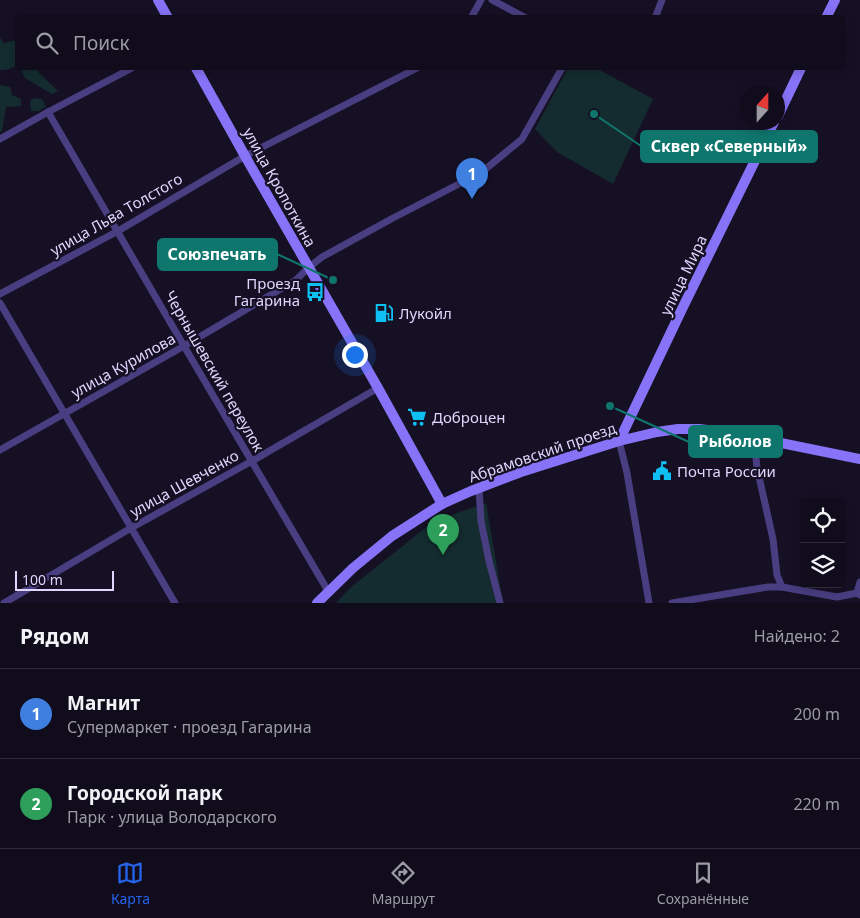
<!DOCTYPE html>
<html lang="ru">
<head>
<meta charset="utf-8">
<style>
  body { margin:0; font-family:"Noto Sans",sans-serif; background:#191525; color:#f1f3f6 }
  .controls { position:absolute; right:15px; bottom:15px; display:grid; overflow:hidden; border-radius:5px; box-shadow:0 2px 12px #0003 }
  .controls button { width:45px; height:45px; display:grid; place-items:center; padding:0; border:0; border-bottom:1px solid #302c3b; background:#100c1c; color:#f1f3f6; font:25px sans-serif }
  .compass { position:absolute; left:740px; top:85px; width:45px; height:45px; border-radius:50%; background:#100c1c; box-shadow:0 2px 12px #0003; rotate:21deg }
  .scale { position:absolute; left:15px; bottom:12px; width:99px; box-sizing:border-box; padding-left:5px; border:2px solid #dfd7fd; border-top:0; font-size:14px; line-height:18px; white-space:nowrap; color:#dfd7fd; -webkit-text-stroke:4px #161025; paint-order:stroke }
  .you { position:absolute; left:354px; top:354px; width:18px; height:18px; margin:-12px; border:4px solid #fff; border-radius:50%; background:#1a73e8; box-shadow:0 0 0 8px #1a73e833 }
  .badge { display:grid; place-items:center; width:32px; height:32px; border-radius:50%; background:#2563eb; color:#fff; font-size:16px; font-weight:700 }
  .pin { position:absolute; translate:-50% -41px; filter:drop-shadow(0 1px 2px #0008) }
  .pin::after { content:''; position:absolute; top:26px; width:18px; height:15px; background:inherit; clip-path:polygon(0 0,100% 0,50% 100%) }
  .list { margin:0; padding:0; list-style:none }
  h2 { display:flex; justify-content:space-between; align-items:center; height:65px; margin:0; padding:0 20px; font-size:21px }
  h2 small { font-size:16px; font-weight:400; color:#9c9ba3 }
  .list li { display:grid; grid-template-columns:32px 1fr auto; gap:15px; align-items:center; box-sizing:border-box; height:90px; padding:0 20px; border-top:1px solid #302c3b }
  .list b { display:block; font-size:19px; white-space:nowrap }
  .list p { margin:0; font-size:16px; white-space:nowrap; color:#9c9ba3 }
  .list em { font-size:16px; font-style:normal; color:#9c9ba3 }
  .icon { flex:none; width:28px; height:28px; fill:none; stroke:currentColor; stroke-width:2; stroke-linecap:round; stroke-linejoin:round }
  .map { position:relative; flex:none; width:860px; height:603px; overflow:hidden }
  .search { position:absolute; background:#100c1c; box-shadow:0 2px 12px #0003; left:15px; right:15px; top:15px; height:55px; display:flex; align-items:center; gap:12px; box-sizing:border-box; padding:0 18px; border-radius:5px; color:#9c9ba3; font-size:19px }
  .sheet { height:245px; background:#100c1c }
  nav { display:flex; justify-content:space-around; align-items:center; box-sizing:border-box; height:70px; border-top:1px solid #302c3b; background:#100c1c; font-size:14px; color:#9c9ba3 }
  nav a { display:grid; justify-items:center; gap:2px }
  nav .on { color:#2563eb }
  .map>svg:first-child { display:block }
  .green { fill:#142c2f }
  .lines { fill:none; stroke-linecap:round; stroke-linejoin:round }
  .street { stroke:#493e81; stroke-width:7 }
  .secondary { stroke:#8673f7; stroke-width:10 }
  .labels { text-anchor:middle; dominant-baseline:central; stroke-width:4.5; stroke-linejoin:round; paint-order:stroke }
  .street-label { font-size:15px; fill:#dfd7fd; stroke:#161025 }
  .poi-label { font-size:15px; fill:#dfd7fd; stroke:#161025; text-anchor:start }
  .leader { fill:none; stroke:#0f766e; stroke-width:2 }
  .callout-dot { fill:#0f766e; stroke:#161025; stroke-width:2 }
  .callout { fill:#0f766e; stroke:#0f766e; stroke-width:2 }
  .callout-label { font-size:16px; text-anchor:middle; font-weight:bold; fill:#fff }
</style>
</head>
<body>
<div class="map">
<svg width="860" height="603" viewBox="0 0 860 603">
  <rect width="100%" height="100%" fill="#161025"/>
  <g class="green">
    <path d="M0,37L3,43L17,40V65L7,70H0Z"/>
    <path d="M20,68H36L40,74L58,91L52,94L25,78Z"/>
    <path d="M568,68H596L653,99L613,184L557,152L535,129Z"/>
    <path d="M0,85L10,87L12,95L21,99V106L6,107L2,131L0,132Z"/>
    <path d="M36,98L42,99L46,107L39,111H31L30,100Z"/>
    <path d="M486,503L503,603H336L350,588L434,521Z"/>
  </g>
  <g class="lines">
    <g class="street">
      <path d="M492,0L526,18"/>
      <path d="M471,18L481,0"/>
      <path d="M655,18L662,0"/>
      <path d="M48,112L184,346L328,591"/>
      <path d="M0,139L48,112L132,68"/>
      <path d="M0,294L118,231L245,156L417,68"/>
      <path d="M0,303L175,603"/>
      <path d="M754,437L757,468L773,539L777,575L782,587"/>
      <path d="M619,441L627,473L649,603"/>
      <path d="M0,450L184,346L296,280L308,268L322,257L393,218L482,172L522,139L562,68"/>
      <path d="M479,488L481,521L489,561L500,603"/>
      <path d="M857,593L860,582"/>
      <path d="M4,603L131,528L252,461L378,388"/>
      <path d="M672,603L768,587H782L837,597L857,593L860,595"/>
    </g>
    <g class="secondary">
      <path d="M158,0L168,18"/>
      <path d="M826,18L835,0"/>
      <path d="M196,68L245,156L378,388L442,504"/>
      <path d="M778,116L801,68"/>
      <path d="M619,441L682,309L774,122"/>
      <path d="M317,603L353,568L392,536L442,504L471,491L521,472L619,441L657,432L678,429H699L732,433L860,459"/>
    </g>
  </g>
  <defs>
    <g id="bus-bare" transform="scale(1.5)"><path d="M-5-6H5V4H4V6H2V4H-2V6H-4V4H-5ZM-3.5-4V0h7V-4ZM-3.5 1.2v1.5H-2V1.2ZM2 1.2v1.5H3.5V1.2Z" fill="#0ec0f1" stroke="#161025" stroke-width="2.5" paint-order="stroke"/></g>
    <g id="fuel-bare" transform="scale(1.5)"><path d="M-5.5-6h7V0h2V4h1.3V-2.5L3-4.5l.8-.8L6-3V5H2.5V1h-1V6h-7ZM-4.2-4.7v3.2H.2V-4.7Z" fill="#0ec0f1" stroke="#161025" stroke-width="2.5" paint-order="stroke"/></g>
    <g id="supermarket-bare" transform="scale(1.5)"><path d="M-6-5.5h2.5l.6 2H6L4.5 2H-2.5L-4.4-4H-6ZM-1.5 3.2a1.3 1.3 0 1 0 .1 0ZM3 3.2a1.3 1.3 0 1 0 .1 0Z" fill="#0ec0f1" stroke="#161025" stroke-width="2.5" paint-order="stroke"/></g>
    <g id="civic-bare" transform="scale(1.5)"><path d="M-.6-6.5H3V-4.5H.6V-3L4-1V1h2V6H-6V1h2V-1L-.6-3ZM-1.2 2.5V6h2.4V2.5Z" fill="#0ec0f1" stroke="#161025" stroke-width="2.5" paint-order="stroke"/></g>
  </defs>
  <g fill-rule="evenodd">
    <use href="#bus-bare" x="315" y="292"/>
    <use href="#fuel-bare" x="384" y="313"/>
    <use href="#supermarket-bare" x="417" y="417"/>
    <use href="#civic-bare" x="662" y="471"/>
  </g>
  <g class="labels">
    <g class="street-label">
      <text transform="translate(280 187) rotate(61)">улица Кропоткина</text>
      <text transform="translate(116 214) rotate(-30)">улица Льва Толстого</text>
      <text transform="translate(683 275) rotate(-64)">улица Мира</text>
      <text transform="translate(123 365) rotate(-29)">улица Курилова</text>
      <text transform="translate(215 371) rotate(60)">Чернышевский переулок</text>
      <text transform="translate(542 452) rotate(-19)">Абрамовский проезд</text>
      <text transform="translate(184 483) rotate(-29)">улица Шевченко</text>
    </g>
    <g class="poi-label">
      <text x="300" y="283" text-anchor="end">Проезд<tspan x="300" dy="17">Гагарина</tspan></text>
      <text x="399" y="313">Лукойл</text>
      <text x="432" y="417">Доброцен</text>
      <text x="677" y="471">Почта России</text>
    </g>
  </g>
  <path class="leader" d="M594 114L641 146M333 280L277 254M610 406L689 442"/>
  <g class="callout-dot">
    <circle cx="594" cy="114" r="5"/>
    <circle cx="333" cy="280" r="5"/>
    <circle cx="610" cy="406" r="5"/>
  </g>
  <g class="callout">
    <rect x="641" y="131" width="176" height="31" rx="5"/>
    <rect x="158" y="239" width="119" height="31" rx="5"/>
    <rect x="689" y="426" width="93" height="31" rx="5"/>
  </g>
  <g class="callout-label">
    <text x="729" y="152">Сквер «Северный»</text>
    <text x="217" y="260">Союзпечать</text>
    <text x="735" y="447">Рыболов</text>
  </g>
</svg>
<div class="controls">
<button><svg class="icon" aria-label="locate" viewBox="0 0 24 24"><circle cx="12" cy="12" r="6"/><path d="M12 2v4M12 18v4M2 12h4M18 12h4"/></svg></button>
<button><svg class="icon" aria-label="layers" viewBox="0 0 24 24"><path d="M12 4l9 5-9 5-9-5zM3 14l9 5 9-5"/></svg></button>
</div>
<svg class="compass" viewBox="-18 -18 36 36"><path d="M0-13l5 13h-10z" fill="#e53935"/><path d="M0 13l5-13h-10z" fill="#9c9ba3"/></svg>
<div class="scale">100 m</div>
<div class="you"></div>
<div class="pin badge" style="left:472px;top:199px;background:#3f7fe0">1</div>
<div class="pin badge" style="left:443px;top:555px;background:#2e9e5b">2</div>
<div class="search"><svg class="icon" aria-label="search" viewBox="0 0 24 24"><circle cx="10" cy="10" r="6"/><path d="M15 15l6 6"/></svg>Поиск</div>
</div>
<section class="sheet">
<h2>Рядом<small>Найдено: 2</small></h2>
<ul class="list">
<li><span class="badge" style="background:#3f7fe0">1</span><div><b>Магнит</b><p>Супермаркет · проезд Гагарина</p></div><em>200 m</em></li>
<li><span class="badge" style="background:#2e9e5b">2</span><div><b>Городской парк</b><p>Парк · улица Володарского</p></div><em>220 m</em></li>
</ul>
</section>
<nav>
<a class="on"><svg class="icon" aria-label="map" viewBox="0 0 24 24"><path d="M3 6l6-2 6 2 6-2v14l-6 2-6-2-6 2zM9 4v14M15 6v14"/></svg>Карта</a>
<a><svg class="icon" aria-label="directions" viewBox="0 0 24 24"><path d="M12 3l9 9-9 9-9-9zM9 14v-3h6M13 9l2 2-2 2"/></svg>Маршрут</a>
<a><svg class="icon" aria-label="saved" viewBox="0 0 24 24"><path d="M7 4h10v16l-5-4-5 4z"/></svg>Сохранённые</a>
</nav>
</body>
</html>
